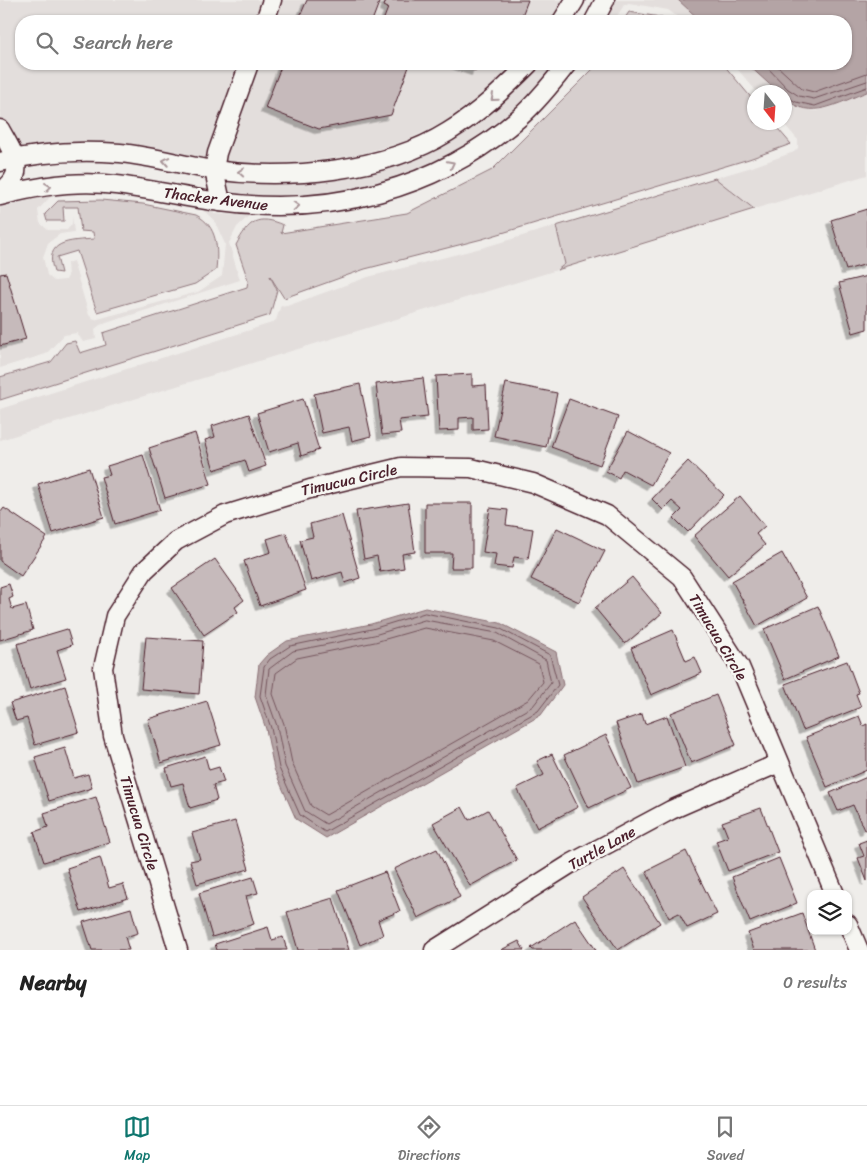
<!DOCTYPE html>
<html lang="en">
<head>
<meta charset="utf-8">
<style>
  body { margin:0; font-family:Sriracha,sans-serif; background:#f6f6f6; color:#222 }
  .controls { position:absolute; right:15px; bottom:15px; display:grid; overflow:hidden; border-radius:10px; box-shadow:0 1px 4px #0004 }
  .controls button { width:45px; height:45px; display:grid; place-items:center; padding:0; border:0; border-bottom:1px solid #e0e0e0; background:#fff; color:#222; font:25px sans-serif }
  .compass { position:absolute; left:747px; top:85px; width:45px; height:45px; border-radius:50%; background:#fff; box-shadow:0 1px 4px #0004; rotate:163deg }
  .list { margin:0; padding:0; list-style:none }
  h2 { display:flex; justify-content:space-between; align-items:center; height:65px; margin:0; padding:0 20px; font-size:21px }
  h2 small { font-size:16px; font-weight:400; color:#767676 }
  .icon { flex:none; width:28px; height:28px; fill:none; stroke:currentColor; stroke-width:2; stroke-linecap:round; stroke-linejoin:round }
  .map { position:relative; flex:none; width:867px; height:950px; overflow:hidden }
  .search { position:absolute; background:#fff; box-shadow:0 1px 4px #0004; left:15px; right:15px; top:15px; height:55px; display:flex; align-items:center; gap:12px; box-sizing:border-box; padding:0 18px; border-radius:20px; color:#767676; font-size:19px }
  .sheet { height:155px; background:#fff }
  nav { display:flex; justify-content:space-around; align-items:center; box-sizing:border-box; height:70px; border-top:1px solid #e0e0e0; background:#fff; font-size:14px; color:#767676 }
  nav a { display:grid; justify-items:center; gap:2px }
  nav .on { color:#0f766e }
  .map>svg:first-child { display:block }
  .built { fill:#e3dedc }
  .green { fill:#d7cfce; stroke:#90777c }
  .water { fill:#b4a4a5; stroke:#8a6f74 }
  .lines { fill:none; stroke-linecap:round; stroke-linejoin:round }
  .shore { stroke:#74545c; stroke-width:1 }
  .building { fill:#c6babb; stroke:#4a1f2b; filter:url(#shadow) }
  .minor-casing { stroke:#4a1f2b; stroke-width:21 }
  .minor { stroke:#f6f6f2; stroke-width:18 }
  .oneway { stroke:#a99598 }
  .labels { text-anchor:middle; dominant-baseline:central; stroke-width:5; stroke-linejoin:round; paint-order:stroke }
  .street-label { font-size:15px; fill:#4a1f2b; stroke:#f6f6f2 }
</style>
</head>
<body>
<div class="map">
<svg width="867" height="950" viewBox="0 0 867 950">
  <defs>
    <filter id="shadow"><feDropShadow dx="-4.5" dy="4.5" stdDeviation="0" flood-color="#0004"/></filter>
  </defs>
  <rect width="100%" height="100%" fill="#efedea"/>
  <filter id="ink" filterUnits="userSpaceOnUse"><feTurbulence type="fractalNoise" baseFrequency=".02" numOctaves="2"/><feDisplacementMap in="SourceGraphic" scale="10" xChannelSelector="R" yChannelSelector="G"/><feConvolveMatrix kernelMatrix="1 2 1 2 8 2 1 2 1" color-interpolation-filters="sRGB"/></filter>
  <g filter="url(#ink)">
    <g class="built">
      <path d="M0,0H563L550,21H21V64H515L488,90L443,123L403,142L357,155L281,165L214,160L121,143H51L0,152Z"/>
      <path d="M616,0H678L701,21H683L668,10L629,3L624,5L614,21H605Z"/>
      <path d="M543,64H555L514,109L462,147L424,166L374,185L321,195L271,197L228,193L226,181L281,185L325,181L362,175L409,161L453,141L499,107Z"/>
      <path d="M733,64H747L778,92H757Z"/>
      <path d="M867,92V175L754,209L715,178L752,167L794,152L798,148V140L783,123L784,122L785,98L794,107L816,111Z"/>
      <path d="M51,196L38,210L40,223L48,230H67L72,224V216L74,232L60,234L48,243L43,257L47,275L54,281L66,280L68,276L67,263L73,261L89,315L94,320L198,292L222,276L225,244L214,220L202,209L213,211L214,214L250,215L237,227L229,243L240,280L100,325L95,329L96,339L83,342L77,333L64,335L46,354L0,368V206Z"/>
      <path d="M556,226L565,264L557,270L0,440V409L272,323L276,320L281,305L287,306L368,277L485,247Z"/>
    </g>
    <g class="green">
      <path d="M629,12L666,18L671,21H623Z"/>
      <path d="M598,64H723L754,101V122L773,123L791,144L749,159L482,239L365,269L284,298L270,276L277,290L270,315L0,400V377L51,362L66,343L75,341L80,353L106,345L103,333L247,287L248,280L236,245C249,221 257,214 283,225L281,233L407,213L492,170Z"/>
      <path d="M715,178L754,209L557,270L565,264L556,226Z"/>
      <path d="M101,200L143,204L196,215C218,226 218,249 216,270L195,284L97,312L77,251L57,257L61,273L54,272C43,240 70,241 94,239L93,232L81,231L78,207H63L64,221H47L45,214L58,201Z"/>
    </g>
    <g class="water">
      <path d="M678,0H867V92C839,102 810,122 785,98L784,92H778L747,64H846V21H701Z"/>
      <path d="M425,608L500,623L556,652L563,685L541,715L326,838L296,819L274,769L266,729L255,697L259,664L267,655L287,641L371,624Z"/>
    </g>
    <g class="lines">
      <g class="shore">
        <path d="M764,64L788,89L799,96L814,99L867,81"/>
        <path d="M775,64L802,89L814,92L867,73"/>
        <path d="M784,95L796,102L815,106L867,87"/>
        <path d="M425,613L499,628L550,655L558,685L538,711L325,832L300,815L279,768L271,728L260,696L264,667L270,659L290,646L372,629Z"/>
        <path d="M425,620L497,633L546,660L551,683L533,706L326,824L305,811L285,766L277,726L266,695L269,669L293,651L374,635Z"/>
        <path d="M425,628L494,641L539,664L543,682L528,700L326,815L311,806L292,763L284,724L273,694L276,673L297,658L375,642Z"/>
      </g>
    </g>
    <g class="building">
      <path d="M307,0H380L372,21H298Z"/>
      <path d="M386,0H528L520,21L502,19L501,21H383L388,8L384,6Z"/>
      <path d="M282,64H410L391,115L319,129L265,108Z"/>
      <path d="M456,64H478L476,71Z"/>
      <path d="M867,209V264L846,270L831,220Z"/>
      <path d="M6,273L26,339L0,346V274Z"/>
      <path d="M867,276V329L853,333L839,283Z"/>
      <path d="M472,374V386L486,385L488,429L473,430V417L459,418V430L439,431L436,376Z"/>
      <path d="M423,378L428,417L399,420L401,433L382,435L376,384Z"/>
      <path d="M506,383L557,393L546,447L494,436Z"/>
      <path d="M360,384L371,436L352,441L349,427L322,433L314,394Z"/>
      <path d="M303,399L319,450L301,456L298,443L269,452L257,413Z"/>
      <path d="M569,399L618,417L600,465L551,447Z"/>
      <path d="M249,414L266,466L249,472L245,460L214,470L205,440L215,437L212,426Z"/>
      <path d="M628,431L669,453L651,485L623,470L619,478L606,471Z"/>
      <path d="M195,433L211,484L165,498L149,448Z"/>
      <path d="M143,455L160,510L115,524L101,477L110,475L107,466Z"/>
      <path d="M688,461L724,495L688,532L674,518L682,510L672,501L663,510L652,499Z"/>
      <path d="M89,468L104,517L53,533L38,484Z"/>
      <path d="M740,496L765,526L756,534L765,545L728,576L694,536Z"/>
      <path d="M408,503L415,552L402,554L404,568L380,572L377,556L364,559L356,511Z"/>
      <path d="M425,503H472V568H451L452,553H425Z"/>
      <path d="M4,508L47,537L21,576L0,561V513Z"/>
      <path d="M490,508L508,510L506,525L533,529L528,559L514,557L512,568L494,566L496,554L483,552Z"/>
      <path d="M342,515L360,578L345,583L342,572L311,581L300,540L313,537L310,524Z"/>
      <path d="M557,528L605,551L579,602L531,579Z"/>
      <path d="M286,533L306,590L260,606L244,561L271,552L267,539Z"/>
      <path d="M782,553L807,598L757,626L732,581Z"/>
      <path d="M215,559L244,600L235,607L238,612L204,635L172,588Z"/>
      <path d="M632,577L662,613L625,644L595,608Z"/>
      <path d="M9,584L13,597L9,599L12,609L26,605L33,630L0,640V587Z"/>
      <path d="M818,606L839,656L785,679L764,629Z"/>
      <path d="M67,629L72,645L57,650L66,678L30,689L17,644Z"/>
      <path d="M673,630L686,661L695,657L702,673L651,695L631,648Z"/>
      <path d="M146,637L203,641L199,694L141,689Z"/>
      <path d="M847,661L859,693L856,694L861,707L803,730L785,684Z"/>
      <path d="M65,686L79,732L35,745L27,718L16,721L10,703Z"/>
      <path d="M716,695L736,745L691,763L671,713Z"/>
      <path d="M207,701L221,745L161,763L148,719Z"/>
      <path d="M642,714L645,724L667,716L685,767L638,784L616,723Z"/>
      <path d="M859,716L863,726L867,724V770L827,787L806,737Z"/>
      <path d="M606,735L631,788L589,808L564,755Z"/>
      <path d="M65,748L74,778L88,774L92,788L49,801L35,757Z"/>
      <path d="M552,754L578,807L537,828L517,788L544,775L537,761Z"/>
      <path d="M205,756L209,770L219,767L224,782L213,785L217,800L190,808L183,783L171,786L166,768Z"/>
      <path d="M867,777V829L864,830L853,805L838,811L830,793Z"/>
      <path d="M96,797L110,842L44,862L34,832L48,827L44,813Z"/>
      <path d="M462,807L469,820L488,810L517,860L470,886L433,823Z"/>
      <path d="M761,808L778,852L728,871L716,841L728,837L722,822Z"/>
      <path d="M235,821L249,869L197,884L190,861L200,859L192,833Z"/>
      <path d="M867,840V881L858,858L864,856L859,843Z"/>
      <path d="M437,849L460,897L418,918L394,869Z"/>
      <path d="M686,851L717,914L687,928L679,913L669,918L646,871Z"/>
      <path d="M100,857L109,888L123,884L128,898L81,912L67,868Z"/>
      <path d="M779,858L797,903L750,922L732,877Z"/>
      <path d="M624,869L660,923L618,950L582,897Z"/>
      <path d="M385,872L400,911L378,920L383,935L360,945L338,890Z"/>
      <path d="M253,877L258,893L246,896L254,924L212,937L199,893Z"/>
      <path d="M333,898L349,950H298L287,912Z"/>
      <path d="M131,908L138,933L125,937L129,950H92L83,922Z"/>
      <path d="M802,913L815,950H754L748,933Z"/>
      <path d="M575,919L596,950H533L531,948Z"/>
      <path d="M268,927L272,940L283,937L287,950H217L215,944Z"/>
      <path d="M519,941L524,950H501Z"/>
    </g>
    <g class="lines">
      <g class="minor-casing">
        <g id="minor">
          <path d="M265,21L272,0"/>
          <path d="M562,21L575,0"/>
          <path d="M594,21L605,0"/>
          <path d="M0,129C12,152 30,173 0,192"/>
          <path d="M0,162C39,152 80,150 120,153C151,156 182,165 213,170C287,180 384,172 448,132C479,113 504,89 529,64"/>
          <path d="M0,196C37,186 78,180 116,185C151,189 186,198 220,202C328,217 437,190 520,117C537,102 553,82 567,64"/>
          <path d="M221,202L214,170L217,153L249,64"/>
          <path d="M848,924L859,950"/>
          <path d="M178,950L113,736L103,668L115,616L144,571L176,541L225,515L310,489L401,467L471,468L533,483L607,515L682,577L740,667L835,894"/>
          <path d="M434,950L572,863L671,810L779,763"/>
        </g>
      </g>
      <use href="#minor" class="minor"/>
    </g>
    <defs><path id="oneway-chevron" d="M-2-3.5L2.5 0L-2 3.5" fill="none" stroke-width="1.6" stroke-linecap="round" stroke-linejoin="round" transform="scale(1.25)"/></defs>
    <g class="oneway">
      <use href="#oneway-chevron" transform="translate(494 98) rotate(139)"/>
      <use href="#oneway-chevron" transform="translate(166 161) rotate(-170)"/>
      <use href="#oneway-chevron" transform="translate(451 164) rotate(-27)"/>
      <use href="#oneway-chevron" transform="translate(241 172) rotate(-176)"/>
      <use href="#oneway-chevron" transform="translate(48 187) rotate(-7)"/>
      <use href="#oneway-chevron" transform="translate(296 206) rotate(-2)"/>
    </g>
  </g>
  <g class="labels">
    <g class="street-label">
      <text transform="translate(216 199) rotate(7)">Thacker Avenue</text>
      <text transform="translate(349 480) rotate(-13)">Timucua Circle</text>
      <text transform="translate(718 637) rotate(59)">Timucua Circle</text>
      <text transform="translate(139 823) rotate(73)">Timucua Circle</text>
      <text transform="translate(602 848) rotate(-29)">Turtle Lane</text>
    </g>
  </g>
</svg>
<div class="controls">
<button><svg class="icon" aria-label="layers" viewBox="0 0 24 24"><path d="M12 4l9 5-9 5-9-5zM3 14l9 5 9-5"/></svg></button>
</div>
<svg class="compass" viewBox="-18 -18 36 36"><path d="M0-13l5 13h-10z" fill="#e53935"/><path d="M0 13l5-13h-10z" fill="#767676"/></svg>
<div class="search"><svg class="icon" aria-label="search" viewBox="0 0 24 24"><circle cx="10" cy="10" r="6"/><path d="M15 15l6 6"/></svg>Search here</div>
</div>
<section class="sheet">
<h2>Nearby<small>0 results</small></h2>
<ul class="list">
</ul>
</section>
<nav>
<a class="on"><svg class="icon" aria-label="map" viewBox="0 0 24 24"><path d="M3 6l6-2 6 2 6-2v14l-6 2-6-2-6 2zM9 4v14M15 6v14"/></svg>Map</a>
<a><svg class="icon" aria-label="directions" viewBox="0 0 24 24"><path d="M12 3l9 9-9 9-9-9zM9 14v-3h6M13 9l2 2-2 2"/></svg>Directions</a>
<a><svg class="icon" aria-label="saved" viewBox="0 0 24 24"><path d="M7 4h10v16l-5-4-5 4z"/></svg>Saved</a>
</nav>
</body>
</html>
